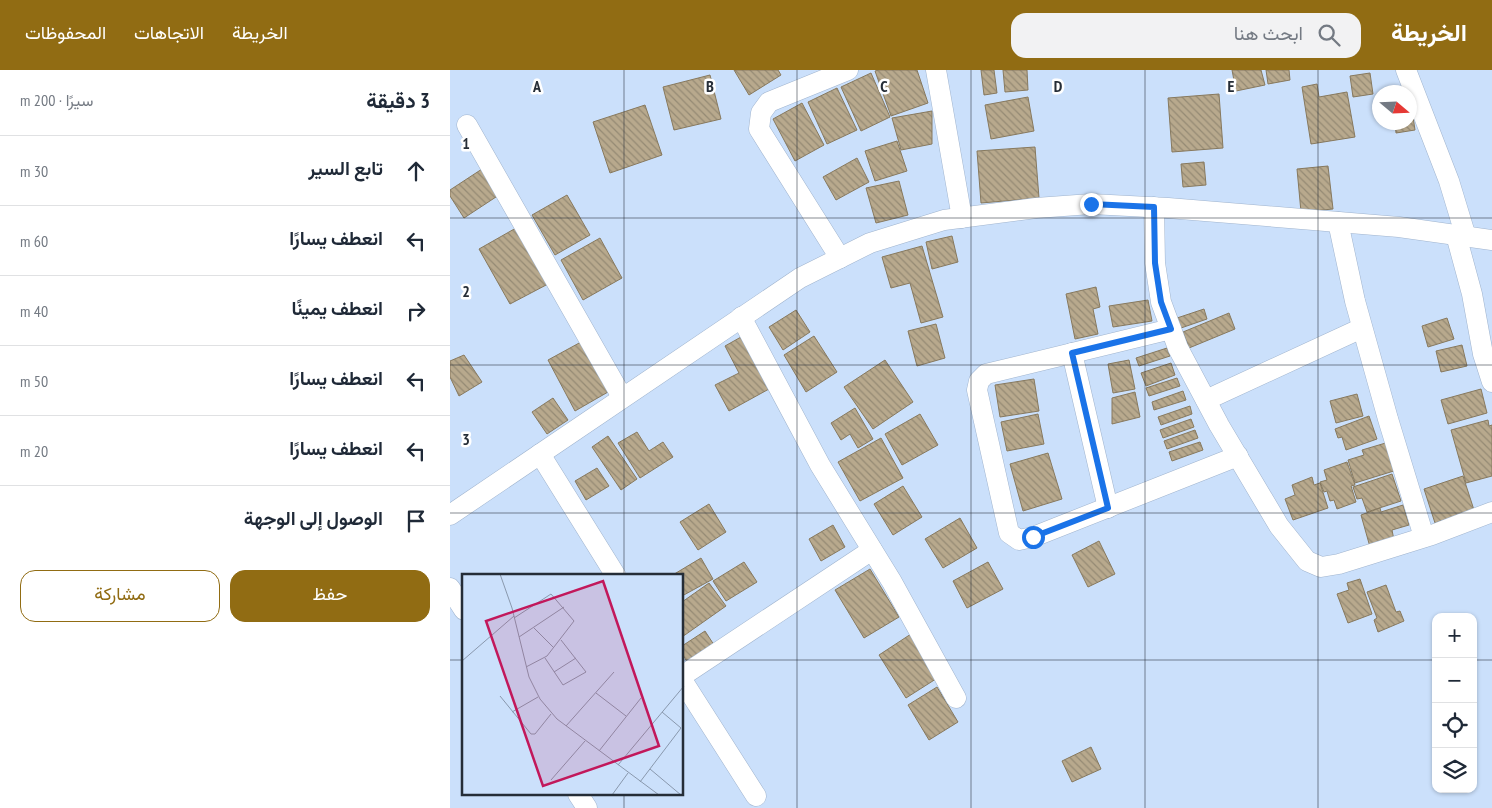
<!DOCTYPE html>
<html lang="ar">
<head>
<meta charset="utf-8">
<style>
  body { margin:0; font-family:"PT Sans Narrow",Vazirmatn,sans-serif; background:#f2f2f3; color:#1f2937; direction:rtl }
  .controls { position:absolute; right:15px; bottom:15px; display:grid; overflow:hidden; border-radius:10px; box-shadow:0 1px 4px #0004 }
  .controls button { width:45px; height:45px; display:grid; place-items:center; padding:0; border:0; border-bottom:1px solid #e0e1e3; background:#fff; color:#1f2937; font:25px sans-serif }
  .compass { position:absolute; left:922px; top:15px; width:45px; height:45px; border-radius:50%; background:#fff; box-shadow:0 1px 4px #0004; rotate:109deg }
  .stop { position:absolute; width:15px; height:15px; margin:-11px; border:4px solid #1a73e8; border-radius:50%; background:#fff }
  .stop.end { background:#1a73e8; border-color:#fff; box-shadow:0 1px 5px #0008 }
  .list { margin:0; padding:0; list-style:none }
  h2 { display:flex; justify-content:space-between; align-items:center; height:65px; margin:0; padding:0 20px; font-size:21px }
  h2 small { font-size:16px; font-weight:400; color:#747a83 }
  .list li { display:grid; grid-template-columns:32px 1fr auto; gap:15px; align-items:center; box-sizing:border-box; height:70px; padding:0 20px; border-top:1px solid #e0e1e3 }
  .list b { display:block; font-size:19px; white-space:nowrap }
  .list em { font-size:16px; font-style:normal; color:#747a83 }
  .actions { display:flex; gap:10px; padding:15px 20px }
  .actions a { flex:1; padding:11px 0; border:1px solid #916c13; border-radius:15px; text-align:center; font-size:18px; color:#916c13 }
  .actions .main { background:#916c13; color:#fff }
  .icon { flex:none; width:28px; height:28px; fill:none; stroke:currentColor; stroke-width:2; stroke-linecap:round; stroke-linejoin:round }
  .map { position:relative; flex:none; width:1042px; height:738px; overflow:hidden; direction:ltr }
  header { display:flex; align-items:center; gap:30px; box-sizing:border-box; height:70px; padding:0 25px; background:#916c13; color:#fff }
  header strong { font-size:24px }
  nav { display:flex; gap:28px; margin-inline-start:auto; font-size:18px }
  .search { width:350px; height:45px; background:#f2f2f3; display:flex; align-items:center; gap:12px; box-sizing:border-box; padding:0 18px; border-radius:15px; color:#747a83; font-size:19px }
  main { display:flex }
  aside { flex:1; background:#fff }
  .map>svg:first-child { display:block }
  .building { fill:url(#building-back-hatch); stroke:#87795e }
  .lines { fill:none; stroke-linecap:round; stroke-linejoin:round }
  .minor-casing { stroke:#a0b4ce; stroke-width:21 }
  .minor { stroke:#fff; stroke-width:20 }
  .route { stroke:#1a73e8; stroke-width:6 }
  .grid { fill:none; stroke:#252d37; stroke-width:1; stroke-opacity:0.55 }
  .inset-road { fill:none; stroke:#8998ad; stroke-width:1 }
  .view { fill:#c2185b; fill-opacity:0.15; stroke:#c2185b; stroke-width:2.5 }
  .inset-edge { fill:none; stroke:#252d37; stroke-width:2.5 }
  .grid-label { font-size:16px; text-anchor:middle; font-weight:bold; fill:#252d37; stroke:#fff; stroke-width:5; stroke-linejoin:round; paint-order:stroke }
</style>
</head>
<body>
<header>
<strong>الخريطة</strong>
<div class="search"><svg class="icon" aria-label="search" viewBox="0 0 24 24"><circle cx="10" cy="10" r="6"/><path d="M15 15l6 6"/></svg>ابحث هنا</div>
<nav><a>الخريطة</a><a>الاتجاهات</a><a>المحفوظات</a></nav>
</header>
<main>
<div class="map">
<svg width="1042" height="738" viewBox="0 0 1042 738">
  <defs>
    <pattern id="building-back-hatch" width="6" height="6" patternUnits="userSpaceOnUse" patternTransform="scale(1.25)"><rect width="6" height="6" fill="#b8a98d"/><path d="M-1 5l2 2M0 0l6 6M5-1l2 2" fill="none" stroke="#958a74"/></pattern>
  </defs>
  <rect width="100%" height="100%" fill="#cbe0fb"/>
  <g class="building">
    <path d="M284,0H328L331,5L299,25Z"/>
    <path d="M429,0H467L478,33L441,46L425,1Z"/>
    <path d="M531,0H544L547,23L534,25Z"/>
    <path d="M553,0H577L578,20L555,22Z"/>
    <path d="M782,0H811L815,15L786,21Z"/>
    <path d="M816,0H839L840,10L818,14Z"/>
    <path d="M421,3L440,47L411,61L391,17Z"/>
    <path d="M920,3L923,24L903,27L900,6Z"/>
    <path d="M260,5L271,49L224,60L213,17Z"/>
    <path d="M867,14L869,27L897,22L905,67L861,74L852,17Z"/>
    <path d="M387,18L407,60L377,74L358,32Z"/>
    <path d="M769,24L773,78L722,82L718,28Z"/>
    <path d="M578,27L584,61L541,69L535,35Z"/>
    <path d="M352,33L374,75L345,91L323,49Z"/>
    <path d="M195,35L212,85L160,103L143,52Z"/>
    <path d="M962,40L965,60L946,63L945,52H959V41Z"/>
    <path d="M482,41V74L451,80L442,48Z"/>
    <path d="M447,71L457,101L425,111L415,81Z"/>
    <path d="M585,77L589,128L531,133L527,81Z"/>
    <path d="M407,88L419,112L386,130L373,107Z"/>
    <path d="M754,92L756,115L733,117L731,94Z"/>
    <path d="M878,96L883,139L851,142L847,99Z"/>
    <path d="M32,99L49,125L14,148L0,126V120Z"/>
    <path d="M449,111L458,145L426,153L416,118Z"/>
    <path d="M117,125L140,165L105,185L82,145Z"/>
    <path d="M66,158L98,214L60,234L29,179Z"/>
    <path d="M502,166L508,192L482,199L476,172Z"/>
    <path d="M150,168L172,208L133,230L111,190Z"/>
    <path d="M472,176L493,247L471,253L460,213L441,218L432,187Z"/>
    <path d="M646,217L650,237L643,239L648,264L625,269L616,224Z"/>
    <path d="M698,230L702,251L663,257L659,236Z"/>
    <path d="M754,239L757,249L731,258L724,249Z"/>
    <path d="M346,240L360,262L333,280L319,257Z"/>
    <path d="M779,243L785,259L739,278L733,262Z"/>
    <path d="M997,248L1004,269L978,277L972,256Z"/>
    <path d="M486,254L495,288L467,296L458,261Z"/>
    <path d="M364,266L387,302L356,322L334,285Z"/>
    <path d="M291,267L319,319L279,341L265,315L289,303L275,276Z"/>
    <path d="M131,272L158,322L125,341L98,290Z"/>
    <path d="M1012,275L1017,296L991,302L986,281Z"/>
    <path d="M717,278L720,286L689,296L686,288Z"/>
    <path d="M14,285L32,312L9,326L0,307V291Z"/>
    <path d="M435,290L463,332L423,359L394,317Z"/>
    <path d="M679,290L685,319L663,323L658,294Z"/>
    <path d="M721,293L725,305L696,316L691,303Z"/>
    <path d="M727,308L730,316L699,326L696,318Z"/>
    <path d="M584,309L589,341L550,347L545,315Z"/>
    <path d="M1031,319L1037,343L998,354L991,330Z"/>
    <path d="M733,321L736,330L704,340L702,332Z"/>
    <path d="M685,322L690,347L662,354V328Z"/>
    <path d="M907,324L913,346L886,353L880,331Z"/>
    <path d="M103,328L118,350L97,364L82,342Z"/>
    <path d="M740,336L742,344L711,355L708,347Z"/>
    <path d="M405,338L423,369L408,378L400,364L391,370L381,353Z"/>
    <path d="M470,344L488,375L452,395L435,364Z"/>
    <path d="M588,344L594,374L557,381L551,352Z"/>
    <path d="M919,346L927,369L896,380L892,367L888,368L885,359Z"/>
    <path d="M741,349L744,357L713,368L710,360Z"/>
    <path d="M1038,350L1039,356L1042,355V406L1016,413L1001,360Z"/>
    <path d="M745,360L748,368L717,379L714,371Z"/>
    <path d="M187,362L199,381L213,372L223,387L190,408L168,373Z"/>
    <path d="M158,366L187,409L171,420L142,377Z"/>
    <path d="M431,368L453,408L410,431L388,392Z"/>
    <path d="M750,372L753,380L722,391L719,382Z"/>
    <path d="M939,372L947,400L905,413L898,390L914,385L912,380Z"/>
    <path d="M598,383L612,429L573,441L560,394Z"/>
    <path d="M897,392L905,415L901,416L906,432L887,439L884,430L880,431L877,421L874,422L870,412L877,410L874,400Z"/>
    <path d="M147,398L159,416L136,430L125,411Z"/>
    <path d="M942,404L951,431L917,442L912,428L907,429L903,417Z"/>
    <path d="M1013,406L1024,440L985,453L974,419Z"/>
    <path d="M862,407L864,415L870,413L878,438L843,450L835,429L845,425L842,415Z"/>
    <path d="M453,416L472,447L443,465L424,434Z"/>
    <path d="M259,434L276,462L248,480L230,452Z"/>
    <path d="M953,435L959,455L942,460L944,470L920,477L911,445L930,438L931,442Z"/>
    <path d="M510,448L527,478L493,498L475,469Z"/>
    <path d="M383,455L395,477L371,491L359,469Z"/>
    <path d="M649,471L665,504L638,517L622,485Z"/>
    <path d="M251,488L263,509L232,526V506H221Z"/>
    <path d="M294,492L307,512L276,531L263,511Z"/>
    <path d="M538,492L553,519L517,538L503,511Z"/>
    <path d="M420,499L449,547L414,568L385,520Z"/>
    <path d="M910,509L922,544L898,553L887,524L899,520L897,513Z"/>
    <path d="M259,513L276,536L232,567V532Z"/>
    <path d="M936,515L946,542L950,541L954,551L928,562L924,550L927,548L917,522Z"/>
    <path d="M255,561L266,578L240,596L232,584V576Z"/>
    <path d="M461,564L489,607L456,628L429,585Z"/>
    <path d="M487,617L508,652L479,670L458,635Z"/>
    <path d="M641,677L651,699L622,712L612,691Z"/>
  </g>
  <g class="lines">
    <g class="minor-casing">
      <g id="minor">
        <path d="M486,0L512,148"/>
        <path d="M956,0L999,111L1016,167"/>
        <path d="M17,55L172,327"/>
        <path d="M704,137L705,193L711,232L728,278L769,355L829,456L857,491L871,497L889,494L982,465L1042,442"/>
        <path d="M888,152L905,231L938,349L974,467"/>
        <path d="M1006,165L1022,224L1033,284L1042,312"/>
        <path d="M390,188L309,59L311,43L319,32L398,0"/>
        <path d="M291,247L370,395L442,512L506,628"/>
        <path d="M721,259L536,304L529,311L527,320L559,463L569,470L583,467L788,386"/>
        <path d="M622,283L658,438"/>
        <path d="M756,330L912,258"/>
        <path d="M90,384L166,506"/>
        <path d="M0,445L350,208L420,173L494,150L586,138L641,134L718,138L949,157L1042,170"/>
        <path d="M0,518L14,540"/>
        <path d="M232,606L422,480"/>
        <path d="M232,610L306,726"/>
        <path d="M128,724L137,738"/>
      </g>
    </g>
    <use href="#minor" class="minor"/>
  </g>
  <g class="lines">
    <path class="route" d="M583,467L658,438L622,283L721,259L711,232L705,193L704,137L641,134"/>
  </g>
  <path class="grid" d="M174,0V506M347,0V738M521,0V738M695,0V738M868,0V738M0,148H1042M0,295H1042M0,443H1042M0,590H14M232,590H986M1023,590H1042M174,724V738"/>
  <g transform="translate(12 504)">
    <rect width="221" height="221" fill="#cbe0fb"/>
    <path class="inset-road" d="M38,0L50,34L67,103L78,125L95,145L197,221M52,44L89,20L112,47L85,82L64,93M72,54L92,74M57,63L102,33M83,84L101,111L124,98L99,66M0,87L52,42M92,98L114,84M134,119L164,142M38,122L69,160H73L89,140M50,138L76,123M104,152L152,98M137,177L179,124M156,191L222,112M188,195L219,221M89,206L123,167M178,208L219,154L200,138M150,221L166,199"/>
    <path class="view" d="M141,7L197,172L81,212L24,47Z"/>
    <rect width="221" height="221" class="inset-edge"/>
  </g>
  <g class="grid-label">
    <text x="87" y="22">A</text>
    <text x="260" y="22">B</text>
    <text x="434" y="22">C</text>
    <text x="608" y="22">D</text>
    <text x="781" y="22">E</text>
    <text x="16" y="79">1</text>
    <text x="16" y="227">2</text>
    <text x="16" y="375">3</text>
  </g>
</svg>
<div class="controls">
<button>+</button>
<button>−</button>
<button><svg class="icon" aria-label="locate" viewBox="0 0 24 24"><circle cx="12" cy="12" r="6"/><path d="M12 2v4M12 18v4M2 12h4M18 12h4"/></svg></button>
<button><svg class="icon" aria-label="layers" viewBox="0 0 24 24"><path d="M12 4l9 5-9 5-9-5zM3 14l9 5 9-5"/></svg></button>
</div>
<svg class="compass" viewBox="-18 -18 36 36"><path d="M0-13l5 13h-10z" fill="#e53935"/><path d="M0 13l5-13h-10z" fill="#747a83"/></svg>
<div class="stop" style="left:583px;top:467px"></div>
<div class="stop end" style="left:641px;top:134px"></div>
</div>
<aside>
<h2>3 دقيقة<small>سيرًا · 200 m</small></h2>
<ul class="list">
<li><svg class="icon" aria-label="ahead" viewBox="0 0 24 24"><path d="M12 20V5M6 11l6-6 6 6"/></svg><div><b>تابع السير</b></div><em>30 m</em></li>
<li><svg class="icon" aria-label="left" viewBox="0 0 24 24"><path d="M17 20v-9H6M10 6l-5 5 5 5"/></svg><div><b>انعطف يسارًا</b></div><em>60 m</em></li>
<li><svg class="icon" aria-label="right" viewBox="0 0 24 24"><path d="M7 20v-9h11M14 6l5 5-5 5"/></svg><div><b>انعطف يمينًا</b></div><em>40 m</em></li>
<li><svg class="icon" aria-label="left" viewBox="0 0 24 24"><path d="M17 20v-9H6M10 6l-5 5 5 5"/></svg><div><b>انعطف يسارًا</b></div><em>50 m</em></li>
<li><svg class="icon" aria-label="left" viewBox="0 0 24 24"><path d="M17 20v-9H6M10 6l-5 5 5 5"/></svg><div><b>انعطف يسارًا</b></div><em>20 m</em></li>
<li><svg class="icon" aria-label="arrive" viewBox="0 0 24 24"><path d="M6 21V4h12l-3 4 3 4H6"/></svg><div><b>الوصول إلى الوجهة</b></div></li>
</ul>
<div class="actions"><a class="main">حفظ</a><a>مشاركة</a></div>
</aside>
</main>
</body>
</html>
